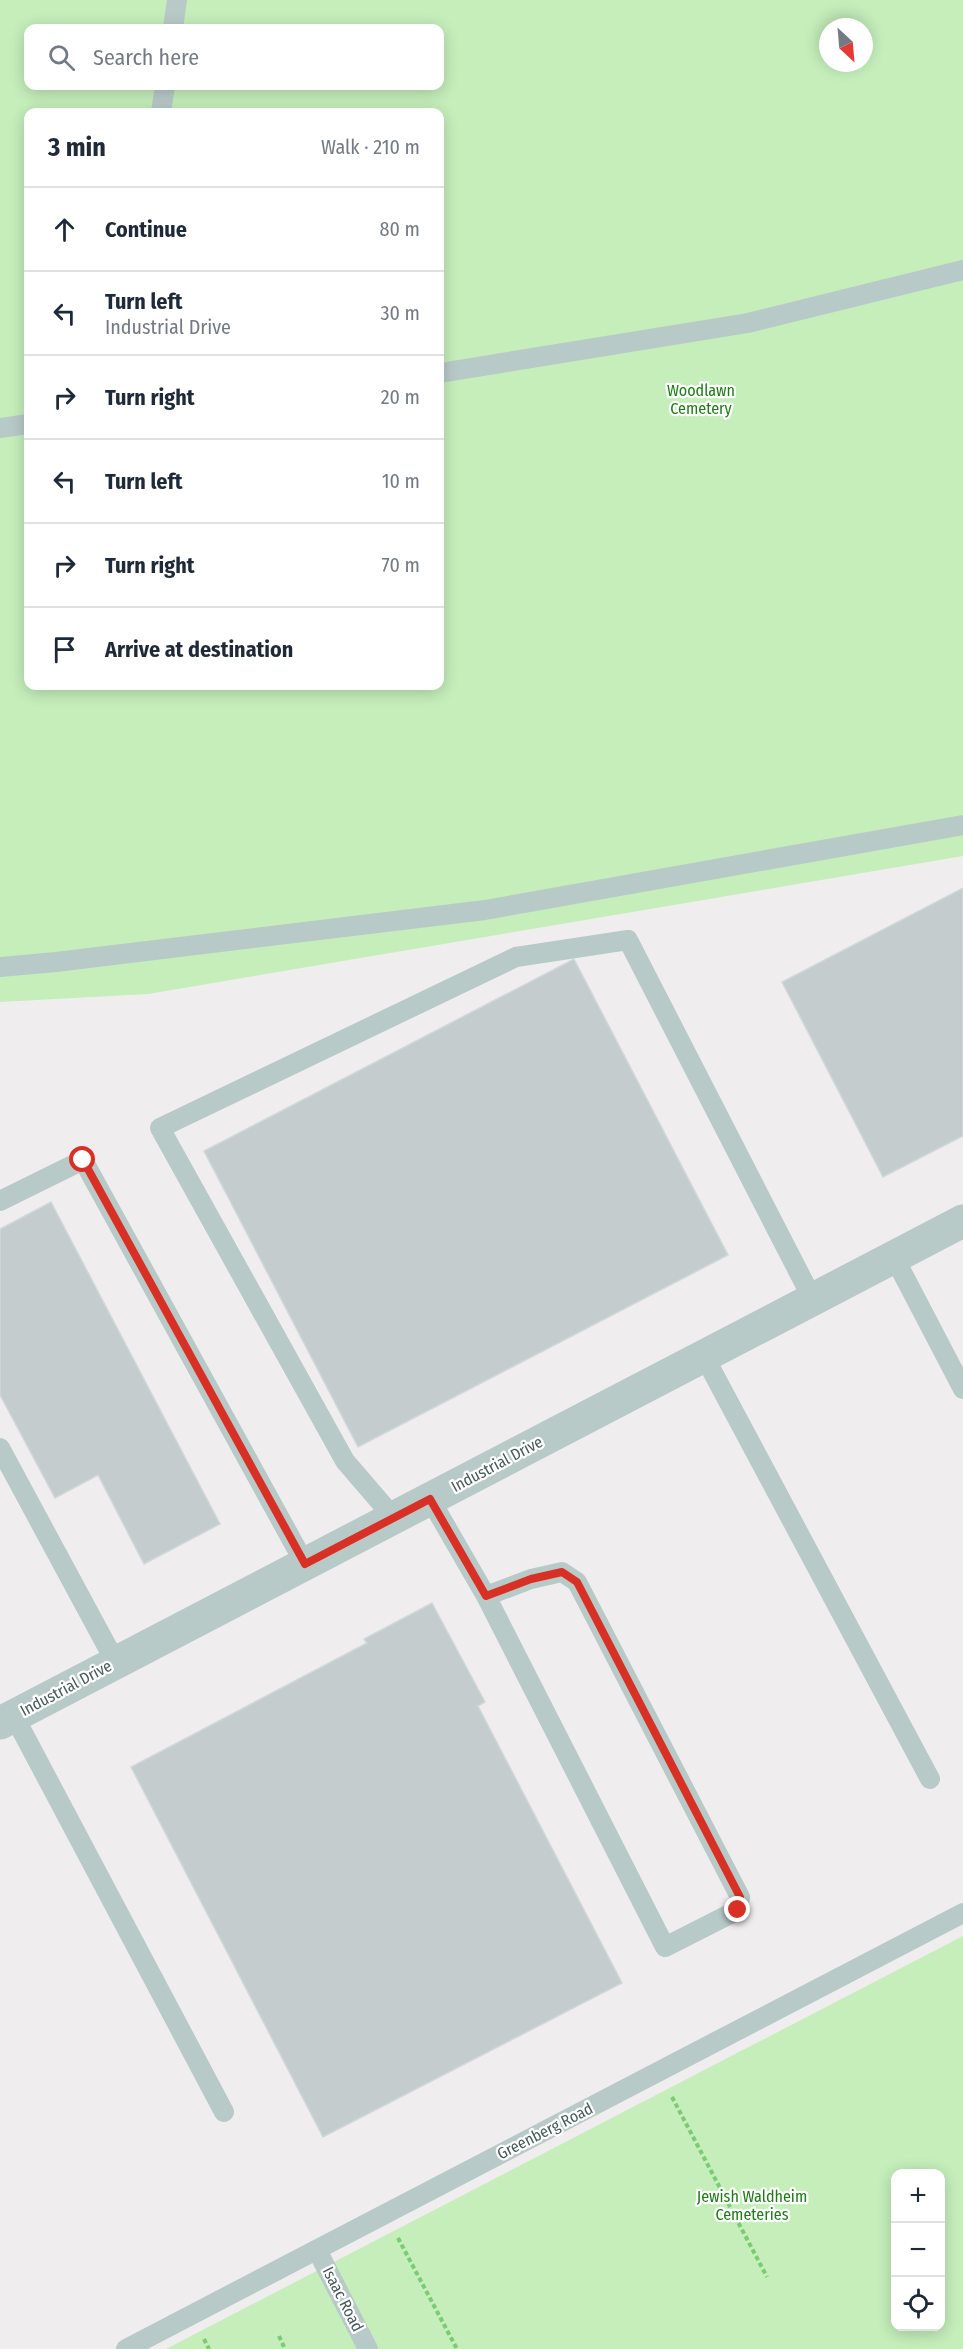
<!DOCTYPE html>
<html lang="en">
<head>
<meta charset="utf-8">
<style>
  body { margin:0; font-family:"Fira Sans Condensed",sans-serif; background:#f6f6f7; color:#1f2937 }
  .controls { position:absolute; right:18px; bottom:18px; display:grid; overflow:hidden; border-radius:12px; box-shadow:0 3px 15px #0003 }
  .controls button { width:54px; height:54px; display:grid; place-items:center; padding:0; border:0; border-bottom:2px solid #e0e1e3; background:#fff; color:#1f2937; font:30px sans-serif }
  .compass { position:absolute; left:819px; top:18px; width:54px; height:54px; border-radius:50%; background:#fff; box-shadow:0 3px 15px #0003; rotate:154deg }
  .stop { position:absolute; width:18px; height:18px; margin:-14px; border:4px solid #d93025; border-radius:50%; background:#fff }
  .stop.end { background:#d93025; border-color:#fff; box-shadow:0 2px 6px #0008 }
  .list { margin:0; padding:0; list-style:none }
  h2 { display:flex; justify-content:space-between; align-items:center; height:78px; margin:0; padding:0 24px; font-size:26px }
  h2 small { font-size:20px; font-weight:400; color:#747a83 }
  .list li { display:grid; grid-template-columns:39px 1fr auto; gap:18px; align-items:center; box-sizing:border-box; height:84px; padding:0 24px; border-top:2px solid #e0e1e3 }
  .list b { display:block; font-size:22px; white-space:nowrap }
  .list p { margin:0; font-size:20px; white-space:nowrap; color:#747a83 }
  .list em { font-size:20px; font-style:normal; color:#747a83 }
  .icon { flex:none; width:33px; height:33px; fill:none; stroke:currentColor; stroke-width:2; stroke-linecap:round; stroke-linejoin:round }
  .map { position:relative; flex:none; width:963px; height:2349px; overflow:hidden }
  .search { position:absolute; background:#fff; box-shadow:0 3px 15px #0003; left:24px; top:24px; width:420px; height:66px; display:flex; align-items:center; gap:15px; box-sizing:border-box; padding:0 21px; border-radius:12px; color:#747a83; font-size:22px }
  .panel { position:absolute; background:#fff; box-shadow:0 3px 15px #0003; left:24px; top:108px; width:420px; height:582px; border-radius:12px }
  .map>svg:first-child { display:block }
  .green { fill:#c5eebb; fill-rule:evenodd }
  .building { fill:#c4cccd; stroke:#d1d8d9; stroke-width:1.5 }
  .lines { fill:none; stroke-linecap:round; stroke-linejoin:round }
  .path { stroke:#7acb74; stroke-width:4; stroke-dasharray:4.5 3; stroke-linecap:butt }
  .lane { stroke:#b8cac8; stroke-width:20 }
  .street { stroke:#b8cac8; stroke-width:33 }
  .route { stroke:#d93025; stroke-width:8 }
  .labels { text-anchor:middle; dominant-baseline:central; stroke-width:4.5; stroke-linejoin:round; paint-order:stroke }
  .park-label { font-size:16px; fill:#1f7a17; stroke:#fff }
  .street-label { font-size:16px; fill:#465a58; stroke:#fff }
</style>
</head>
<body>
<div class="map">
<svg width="963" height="2349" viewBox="0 0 963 2349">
  <rect width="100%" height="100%" fill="#f0edef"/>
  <g class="green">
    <path d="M0,0H963V856L148,994L0,1002ZM828,27H864V63H828ZM28,28H440V86H28ZM28,112H440V686H28Z"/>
    <path d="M963,1936V2349H166ZM896,2174H940V2326H896Z"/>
  </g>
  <g class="building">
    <path d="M963,888V1136L883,1177L782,982Z"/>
    <path d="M574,959L728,1255L358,1447L204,1151Z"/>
    <path d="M51,1202L220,1524L144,1564L98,1475L55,1498L0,1395V1229Z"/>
    <path d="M432,1603L485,1702L478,1706L622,1983L323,2137L131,1767L367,1643L364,1639Z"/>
  </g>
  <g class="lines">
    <g class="path">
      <path d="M672,2097L767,2277"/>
      <path d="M398,2238L457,2349"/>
      <path d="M279,2336L285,2349"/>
      <path d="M204,2339L209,2349"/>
    </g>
    <g class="lane">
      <path d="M173,28L177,0"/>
      <path d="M161,112L165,86"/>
      <path d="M440,373L748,323L963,270"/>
      <path d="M0,428L28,424"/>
      <path d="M0,967L56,962L485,910L963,825"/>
      <path d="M0,1201L83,1160L305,1564"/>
      <path d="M894,1257L963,1389"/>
      <path d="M704,1356L930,1779"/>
      <path d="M0,1448L116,1663"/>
      <path d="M430,1499L486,1596L665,1947L738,1910L740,1897L577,1582L562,1572L531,1579L486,1596"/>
      <path d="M394,1518L345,1461L160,1128L516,957L628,940L813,1300"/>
      <path d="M14,1716L224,2112"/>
      <path d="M317,2250L368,2349"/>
      <path d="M126,2349L963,1913"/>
    </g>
    <path class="street" d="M0,1723L963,1221"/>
  </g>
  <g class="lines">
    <path class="route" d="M83,1160L305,1564L430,1499L486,1596L531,1579L562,1572L577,1582L740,1897L738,1910"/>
  </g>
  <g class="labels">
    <g class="park-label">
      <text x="701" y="390">Woodlawn<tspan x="701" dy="18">Cemetery</tspan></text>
      <text x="752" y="2196">Jewish Waldheim<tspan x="752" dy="18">Cemeteries</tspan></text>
    </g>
    <g class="street-label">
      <text transform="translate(497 1464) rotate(-28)">Industrial Drive</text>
      <text transform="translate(66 1688) rotate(-28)">Industrial Drive</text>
      <text transform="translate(545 2131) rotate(-27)">Greenberg Road</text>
      <text transform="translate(343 2299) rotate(63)">Isaac Road</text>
    </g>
  </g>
</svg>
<div class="controls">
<button>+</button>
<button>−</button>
<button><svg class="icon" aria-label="locate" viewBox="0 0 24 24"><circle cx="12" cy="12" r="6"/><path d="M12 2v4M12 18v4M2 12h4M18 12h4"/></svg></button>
</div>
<svg class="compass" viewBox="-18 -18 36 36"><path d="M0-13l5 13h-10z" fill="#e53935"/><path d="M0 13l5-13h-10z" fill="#747a83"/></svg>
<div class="stop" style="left:83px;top:1160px"></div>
<div class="stop end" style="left:738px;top:1910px"></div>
<div class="search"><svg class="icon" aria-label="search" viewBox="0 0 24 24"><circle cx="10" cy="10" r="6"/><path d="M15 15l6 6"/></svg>Search here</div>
<section class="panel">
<h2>3 min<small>Walk · 210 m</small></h2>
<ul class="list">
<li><svg class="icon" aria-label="ahead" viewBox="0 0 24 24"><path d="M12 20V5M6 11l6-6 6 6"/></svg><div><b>Continue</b></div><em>80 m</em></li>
<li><svg class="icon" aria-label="left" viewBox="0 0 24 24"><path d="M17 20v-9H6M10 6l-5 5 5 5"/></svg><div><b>Turn left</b><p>Industrial Drive</p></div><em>30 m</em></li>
<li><svg class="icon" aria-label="right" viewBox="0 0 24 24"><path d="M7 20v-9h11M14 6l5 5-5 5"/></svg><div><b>Turn right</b></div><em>20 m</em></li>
<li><svg class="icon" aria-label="left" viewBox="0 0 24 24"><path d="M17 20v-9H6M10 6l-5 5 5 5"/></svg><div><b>Turn left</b></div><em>10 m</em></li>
<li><svg class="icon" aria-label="right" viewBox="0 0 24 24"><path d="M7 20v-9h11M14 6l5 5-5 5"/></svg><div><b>Turn right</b></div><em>70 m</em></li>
<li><svg class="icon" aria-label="arrive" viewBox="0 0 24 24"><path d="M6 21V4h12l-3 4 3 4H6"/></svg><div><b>Arrive at destination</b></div></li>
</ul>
</section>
</div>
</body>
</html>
